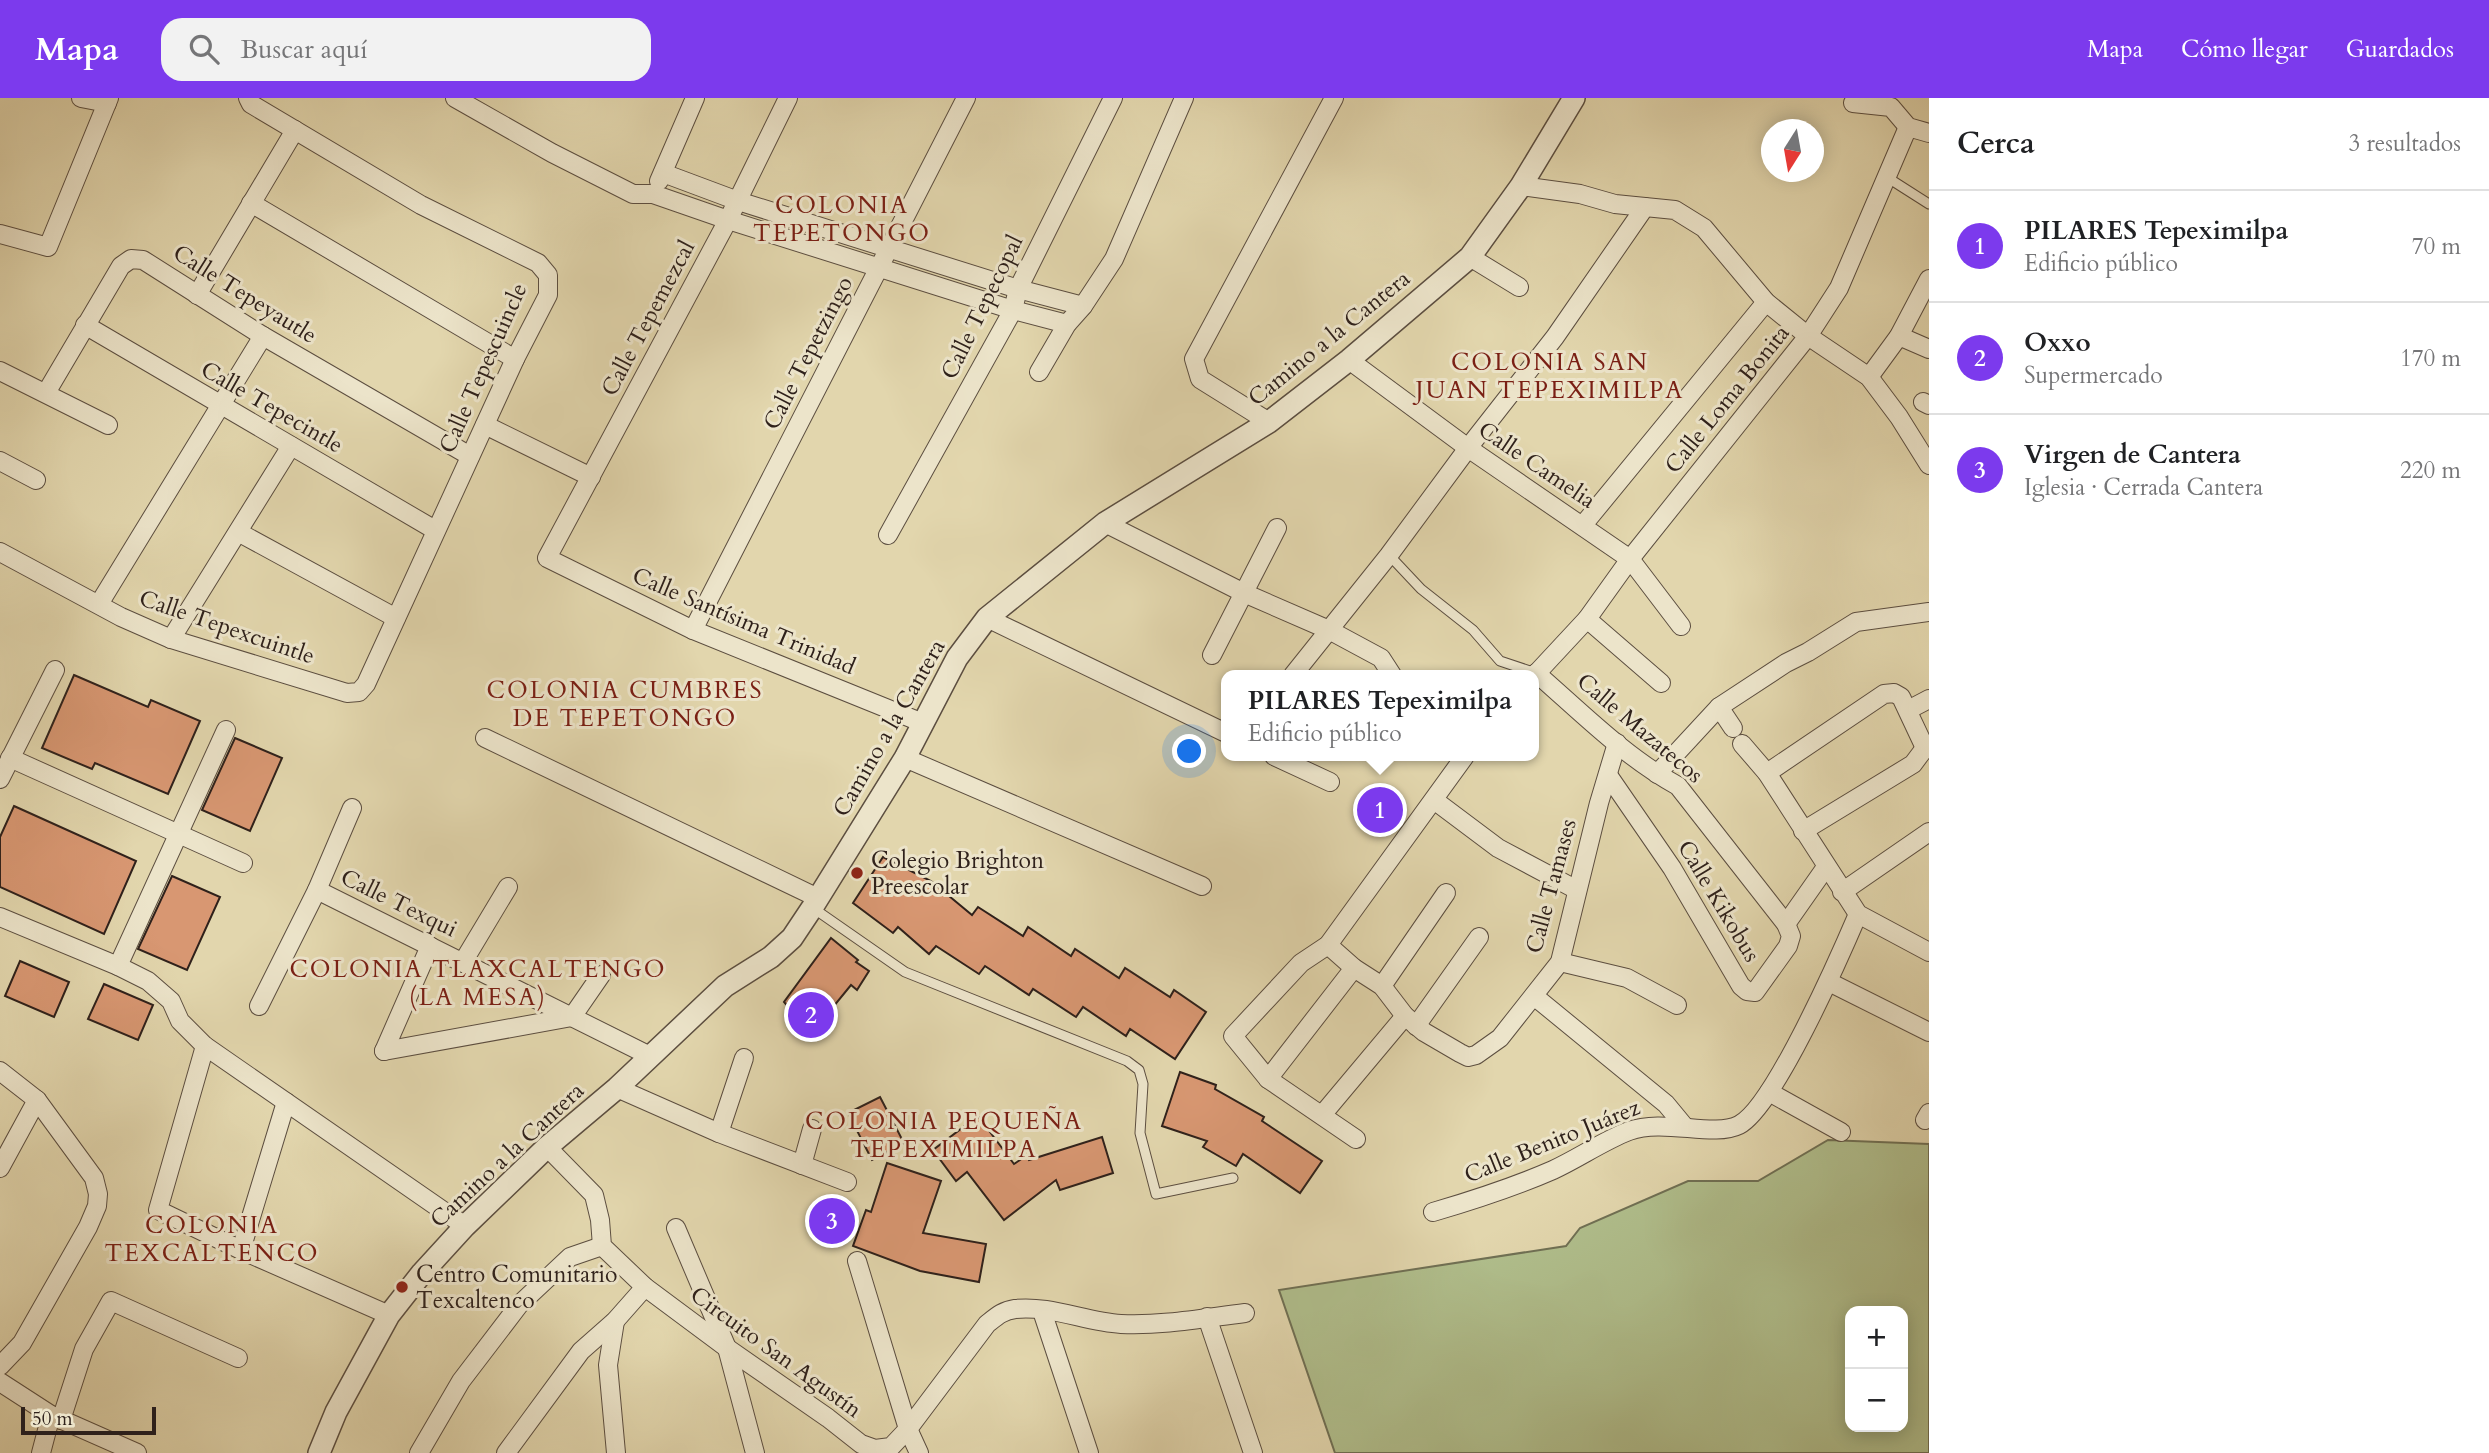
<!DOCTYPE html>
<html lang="es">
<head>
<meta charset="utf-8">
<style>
  body { margin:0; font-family:Cardo,serif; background:#f2f2f2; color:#202124 }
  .controls { position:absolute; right:21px; bottom:21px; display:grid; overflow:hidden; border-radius:14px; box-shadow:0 4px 18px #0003 }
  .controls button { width:63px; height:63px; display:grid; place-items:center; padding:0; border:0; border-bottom:2px solid #e0e0e0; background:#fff; color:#202124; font:35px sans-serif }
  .compass { position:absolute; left:1761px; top:21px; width:63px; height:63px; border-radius:50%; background:#fff; box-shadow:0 4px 18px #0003; rotate:191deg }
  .scale { position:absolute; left:21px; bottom:18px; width:135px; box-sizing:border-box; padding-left:7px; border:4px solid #2f211b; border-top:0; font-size:19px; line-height:24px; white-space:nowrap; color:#2f211b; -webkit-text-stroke:5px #ece4ca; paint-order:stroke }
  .you { position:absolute; left:1190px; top:654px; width:24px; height:24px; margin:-18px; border:5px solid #fff; border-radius:50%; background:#1a73e8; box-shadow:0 0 0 10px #1a73e833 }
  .badge { display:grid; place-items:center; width:46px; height:46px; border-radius:50%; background:#7c3aed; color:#fff; font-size:23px; font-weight:700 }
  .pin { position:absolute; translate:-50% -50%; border:4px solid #fff; box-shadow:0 2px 7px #0006 }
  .popup { position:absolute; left:1221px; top:572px; width:318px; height:91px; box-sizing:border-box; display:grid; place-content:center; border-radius:14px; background:#fff; filter:drop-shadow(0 2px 5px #0005); font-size:23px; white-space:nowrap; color:#757577 }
  .popup b { font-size:26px; color:#202124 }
  .popup::after { content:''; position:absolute; left:50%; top:100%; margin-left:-14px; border:14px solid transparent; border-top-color:#fff }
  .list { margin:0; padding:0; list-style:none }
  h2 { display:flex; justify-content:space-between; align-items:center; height:91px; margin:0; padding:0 28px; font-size:30px }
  h2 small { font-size:23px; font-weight:400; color:#757577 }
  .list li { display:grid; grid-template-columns:46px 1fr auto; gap:21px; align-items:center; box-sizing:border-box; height:112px; padding:0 28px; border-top:2px solid #e0e0e0 }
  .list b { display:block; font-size:26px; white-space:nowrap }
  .list p { margin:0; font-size:23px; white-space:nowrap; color:#757577 }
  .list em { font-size:23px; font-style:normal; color:#757577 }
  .icon { flex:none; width:38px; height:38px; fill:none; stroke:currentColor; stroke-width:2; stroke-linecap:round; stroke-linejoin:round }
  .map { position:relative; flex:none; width:1929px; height:1355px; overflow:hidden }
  header { display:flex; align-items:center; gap:42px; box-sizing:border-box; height:98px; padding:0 35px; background:#7c3aed; color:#fff }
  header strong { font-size:33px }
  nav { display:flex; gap:38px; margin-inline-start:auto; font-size:24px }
  .search { width:490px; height:63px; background:#f2f2f2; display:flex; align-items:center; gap:18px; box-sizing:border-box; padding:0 24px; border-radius:21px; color:#757577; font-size:26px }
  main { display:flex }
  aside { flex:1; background:#fff }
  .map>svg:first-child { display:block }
  .green { fill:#b0be8c; stroke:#707054; stroke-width:2; fill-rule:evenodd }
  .building { fill:#d89772; stroke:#2f211b; stroke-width:2 }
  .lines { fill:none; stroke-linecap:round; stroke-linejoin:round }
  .service-casing { stroke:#5c4e40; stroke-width:11 }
  .minor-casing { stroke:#5c4e40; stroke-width:20 }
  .tertiary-casing { stroke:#5c4e40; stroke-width:24 }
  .service { stroke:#ece4ca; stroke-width:9 }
  .minor { stroke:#ece4ca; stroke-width:18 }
  .tertiary { stroke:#ece4ca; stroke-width:21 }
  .poi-dot { fill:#8f2418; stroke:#ece4ca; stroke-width:2.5 }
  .labels { text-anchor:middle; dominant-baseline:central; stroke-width:6; stroke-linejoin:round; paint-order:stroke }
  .street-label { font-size:23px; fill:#2f211b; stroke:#ece4ca }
  .poi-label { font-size:23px; fill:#2f211b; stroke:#ece4ca; text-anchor:start }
  .neighbourhood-label { font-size:24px; letter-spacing:2px; fill:#7a1f14; stroke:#ece4ca }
</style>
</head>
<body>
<header>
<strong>Mapa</strong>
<div class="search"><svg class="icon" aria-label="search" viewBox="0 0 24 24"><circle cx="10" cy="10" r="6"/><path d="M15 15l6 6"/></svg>Buscar aquí</div>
<nav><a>Mapa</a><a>Cómo llegar</a><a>Guardados</a></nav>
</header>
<main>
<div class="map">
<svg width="1929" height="1355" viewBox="0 0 1929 1355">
  <rect width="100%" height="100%" fill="#e2d6ad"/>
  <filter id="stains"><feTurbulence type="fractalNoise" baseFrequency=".00286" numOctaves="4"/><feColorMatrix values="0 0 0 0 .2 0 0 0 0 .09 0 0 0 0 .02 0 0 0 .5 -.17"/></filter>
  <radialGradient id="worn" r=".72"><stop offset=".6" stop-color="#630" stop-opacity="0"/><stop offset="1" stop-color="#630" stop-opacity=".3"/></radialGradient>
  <path class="green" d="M1828,1042L1929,1046V1355H1335L1279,1192L1566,1148L1580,1130L1688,1083H1758ZM1850,1213H1903V1329H1850Z"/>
  <g class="building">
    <path d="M74,577L148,609L151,602L200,623L168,696L95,665L92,671L42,650Z"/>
    <path d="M235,640L282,660L250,733L202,712Z"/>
    <path d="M14,708L136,763L104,836L0,789V739Z"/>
    <path d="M883,759L931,783L972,817L978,809L1023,838L1028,829L1071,858L1075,851L1119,880L1125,870L1170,899L1174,892L1206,914L1175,961L1130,931L1126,938L1083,909L1076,919L1033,891L1029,897L985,868L979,876L936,848L929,856L898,829L893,835L853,805Z"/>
    <path d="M172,778L220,799L187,872L138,851Z"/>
    <path d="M831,840L858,862L856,864L869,873L857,892L851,887L811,936L784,904Z"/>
    <path d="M20,863L69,884L54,919L5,898Z"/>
    <path d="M104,886L153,907L138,942L88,921Z"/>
    <path d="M1180,974L1216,987L1215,991L1264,1019L1262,1023L1322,1063L1300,1095L1243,1056L1236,1068L1203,1049L1207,1043L1162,1028Z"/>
    <path d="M880,999L904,1045L872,1062L848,1015Z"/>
    <path d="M978,1018L1014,1066L1026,1058L1029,1062L1102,1039L1113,1075L1060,1092L1056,1082L1004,1122L967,1074L956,1083L933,1052Z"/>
    <path d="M887,1065L941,1083L923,1135L986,1146L979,1184L920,1173L853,1148L866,1112L871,1114Z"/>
  </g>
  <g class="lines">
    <g class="service-casing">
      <g id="service">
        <path d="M1885,78L1929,106"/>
        <path d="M1389,457L1421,491L1473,532L1500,563L1536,575"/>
        <path d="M813,810L905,874L1127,963L1139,972L1143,986L1140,1035L1156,1096L1233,1080"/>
      </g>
    </g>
    <g class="minor-casing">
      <g id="minor">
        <path d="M81,0L107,5"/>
        <path d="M455,0L552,55L633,96H653L728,122L1013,212L1067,226"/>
        <path d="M788,0L728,122L547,460L693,532L923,625"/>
        <path d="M1853,5L1891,9L1908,29L1929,35"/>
        <path d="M663,75L738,103L1018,191L1083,208"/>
        <path d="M659,83L695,0"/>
        <path d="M1521,88L1580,96L1615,106L1675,112L1704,130L1766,204L1808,238L1869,279L1899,319L1929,367"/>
        <path d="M251,105L515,261"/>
        <path d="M0,136L48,149L109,0"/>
        <path d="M1470,159L1519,189"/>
        <path d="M197,197L295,32"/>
        <path d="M85,227L435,432"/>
        <path d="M1899,238L1929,251"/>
        <path d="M1349,262L1468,350L1630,461L1681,528"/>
        <path d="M0,273L108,327"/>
        <path d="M1039,274L1067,226L1083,208L1114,161L1184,0"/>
        <path d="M1869,279L1899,238L1929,181"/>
        <path d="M46,295L121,168L131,161L143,162L263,238L470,358"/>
        <path d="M1923,304L1929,307"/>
        <path d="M1269,324L1200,281L1194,261L1334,0"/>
        <path d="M485,327L591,379"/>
        <path d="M0,363L36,382"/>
        <path d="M1105,425L1244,495L1329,532L1381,560L1392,577"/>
        <path d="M1583,427L1766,204"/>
        <path d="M238,434L396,520"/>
        <path d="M888,437L1013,212L1018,191L1113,0"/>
        <path d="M0,454L121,519L171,541L347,595L359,594L366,586L515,261L548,197V177L538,165L421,107L251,6L248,0"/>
        <path d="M99,506L263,238"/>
        <path d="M987,520L1226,635"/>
        <path d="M1587,521L1661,585"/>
        <path d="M693,532L966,0"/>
        <path d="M171,541L291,348"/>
        <path d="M1212,557L1277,430"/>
        <path d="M1536,575C1581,614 1625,659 1678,688L1786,826L1791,838L1788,848L1755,894L1747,893L1741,888L1672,770L1608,677"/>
        <path d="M1293,577L1389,457L1468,350L1555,239L1645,109"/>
        <path d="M1534,578L1587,521L1630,461L1808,238L1839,190L1908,29"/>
        <path d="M1719,609L1733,630"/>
        <path d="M1908,612L1929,601"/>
        <path d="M226,632L118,868L148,883L171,903L180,923L205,948L465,1128"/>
        <path d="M485,640L818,800"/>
        <path d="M1742,646L1767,675L1858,816L1929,854"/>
        <path d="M1274,658L1330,684"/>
        <path d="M10,660L243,765"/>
        <path d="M905,660L1202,788"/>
        <path d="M1767,675L1884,596L1894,595L1901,599L1925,650"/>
        <path d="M1657,676L1719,609L1786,565L1808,554L1856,524L1929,514"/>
        <path d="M0,681L55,572"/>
        <path d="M1434,702L1498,750L1577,792"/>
        <path d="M1803,733L1913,666L1925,650"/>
        <path d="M317,792L650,958"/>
        <path d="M1842,794L1929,734"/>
        <path d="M0,819L118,868"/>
        <path d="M1786,826L1826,769"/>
        <path d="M1328,847L1354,870L1382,888L1405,918L1424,934L1460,955L1468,959L1476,957L1500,940L1560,864L1599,705L1617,645"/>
        <path d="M463,864L508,789"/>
        <path d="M1560,864L1627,880L1677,907"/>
        <path d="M1829,884L1929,934"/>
        <path d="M1382,888L1446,795"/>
        <path d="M1534,898L1666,1006L1685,1029"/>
        <path d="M259,908L317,792L352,710"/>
        <path d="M1416,928L1479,839"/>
        <path d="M205,948L158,1112L241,1152L389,1217"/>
        <path d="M384,953L572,919L601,877"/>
        <path d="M384,953L430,848"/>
        <path d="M0,973L37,1002L94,1080L98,1096L97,1108L88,1129L22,1245L0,1268"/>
        <path d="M1268,981L1354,870"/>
        <path d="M617,990L719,1035L847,1084"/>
        <path d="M1769,994L1841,1034"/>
        <path d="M1322,1017L1405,918"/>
        <path d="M1925,1022L1929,1015"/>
        <path d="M719,1035L744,960"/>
        <path d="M1356,1041L1268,981L1233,938L1301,865L1328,847L1465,658"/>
        <path d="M547,1049L594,1097L600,1122L602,1148L645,1189L727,1250L828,1320L861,1346L875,1351L891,1349L908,1331L987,1226C997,1218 1002,1213 1015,1211C1050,1207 1086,1224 1121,1226C1162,1228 1204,1220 1245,1215"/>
        <path d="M802,1067L812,1031"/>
        <path d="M0,1070L37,1002"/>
        <path d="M1433,1114C1474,1102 1514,1089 1553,1072C1579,1060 1603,1043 1629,1033C1664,1020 1713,1040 1739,1027C1774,1009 1840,858 1858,816"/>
        <path d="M676,1130L727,1250L755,1355"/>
        <path d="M241,1152L286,1004"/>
        <path d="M857,1163L908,1331L919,1355"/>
        <path d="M1042,1213L1089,1355"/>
        <path d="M1207,1219L1253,1355"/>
        <path d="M615,1223L608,1267L616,1355"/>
        <path d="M0,1284L51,1317L137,1355"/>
        <path d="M61,1322L84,1251L111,1203L238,1260"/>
        <path d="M41,1355L51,1317"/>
        <path d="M419,1355L461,1283L519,1207L570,1159L602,1148"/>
        <path d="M506,1355L581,1253L615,1223L645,1189"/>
      </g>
    </g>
    <g class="tertiary-casing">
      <path id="tertiary" d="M319,1355L336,1314L389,1217L422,1175L465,1128L547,1049L617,990L725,888L771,859L792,840L812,810L905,660L957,560L987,520L1105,425L1269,324L1349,262L1470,159L1521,88L1574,0"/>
    </g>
    <use href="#service" class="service"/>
    <use href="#minor" class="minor"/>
    <use href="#tertiary" class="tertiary"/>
  </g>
  <g class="poi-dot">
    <circle cx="857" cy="775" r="7"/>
    <circle cx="402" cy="1189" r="7"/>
  </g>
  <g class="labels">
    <g class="street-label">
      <text transform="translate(245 196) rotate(32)">Calle Tepeyautle</text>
      <text transform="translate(982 209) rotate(-64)">Calle Tepecopal</text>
      <text transform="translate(648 220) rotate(-62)">Calle Tepemezcal</text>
      <text transform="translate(1329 240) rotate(-39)">Camino a la Cantera</text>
      <text transform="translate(808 255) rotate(-63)">Calle Tepetzingo</text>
      <text transform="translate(483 270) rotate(-66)">Calle Tepescuincle</text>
      <text transform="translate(1727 301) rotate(-51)">Calle Loma Bonita</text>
      <text transform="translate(272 309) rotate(30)">Calle Tepecintle</text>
      <text transform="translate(1537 367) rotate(34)">Calle Camelia</text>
      <text transform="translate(744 523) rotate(23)">Calle Santísima Trinidad</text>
      <text transform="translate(227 529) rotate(19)">Calle Tepexcuintle</text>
      <text transform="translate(889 630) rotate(-60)">Camino a la Cantera</text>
      <text transform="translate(1640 630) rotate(40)">Calle Mazatecos</text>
      <text transform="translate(1551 788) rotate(-75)">Calle Tamases</text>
      <text transform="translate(1719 803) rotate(59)">Calle Kikobus</text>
      <text transform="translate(399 805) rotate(26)">Calle Texqui</text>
      <text transform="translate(1552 1043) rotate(-22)">Calle Benito Juárez</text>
      <text transform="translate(507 1057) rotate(-43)">Camino a la Cantera</text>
      <text transform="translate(776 1254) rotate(36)">Circuito San Agustín</text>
    </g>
    <g class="poi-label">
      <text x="871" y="762">Colegio Brighton<tspan x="871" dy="26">Preescolar</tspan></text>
      <text x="416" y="1176">Centro Comunitario<tspan x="416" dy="26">Texcaltenco</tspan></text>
    </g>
    <g class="neighbourhood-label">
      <text x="842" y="107">COLONIA<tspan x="842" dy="28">TEPETONGO</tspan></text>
      <text x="1550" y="264">COLONIA SAN<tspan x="1550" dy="28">JUAN TEPEXIMILPA</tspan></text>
      <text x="625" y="592">COLONIA CUMBRES<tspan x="625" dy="28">DE TEPETONGO</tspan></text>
      <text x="478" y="871">COLONIA TLAXCALTENGO<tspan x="478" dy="28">(LA MESA)</tspan></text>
      <text x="944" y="1023">COLONIA PEQUEÑA<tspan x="944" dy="28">TEPEXIMILPA</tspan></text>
      <text x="212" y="1127">COLONIA<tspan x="212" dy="28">TEXCALTENCO</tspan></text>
    </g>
  </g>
  <rect width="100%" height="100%" filter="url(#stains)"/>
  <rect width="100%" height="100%" fill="url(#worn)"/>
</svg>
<div class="controls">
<button>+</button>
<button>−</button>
</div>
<svg class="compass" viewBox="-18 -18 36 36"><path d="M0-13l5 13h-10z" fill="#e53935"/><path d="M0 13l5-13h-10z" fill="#757577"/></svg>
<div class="scale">50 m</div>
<div class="you"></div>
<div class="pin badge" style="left:1380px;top:712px">1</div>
<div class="popup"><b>PILARES Tepeximilpa</b>Edificio público</div>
<div class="pin badge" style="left:811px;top:917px">2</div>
<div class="pin badge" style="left:832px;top:1123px">3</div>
</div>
<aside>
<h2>Cerca<small>3 resultados</small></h2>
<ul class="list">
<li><span class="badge">1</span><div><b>PILARES Tepeximilpa</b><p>Edificio público</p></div><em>70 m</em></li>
<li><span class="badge">2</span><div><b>Oxxo</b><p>Supermercado</p></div><em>170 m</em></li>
<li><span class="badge">3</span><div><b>Virgen de Cantera</b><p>Iglesia · Cerrada Cantera</p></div><em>220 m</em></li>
</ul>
</aside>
</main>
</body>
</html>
